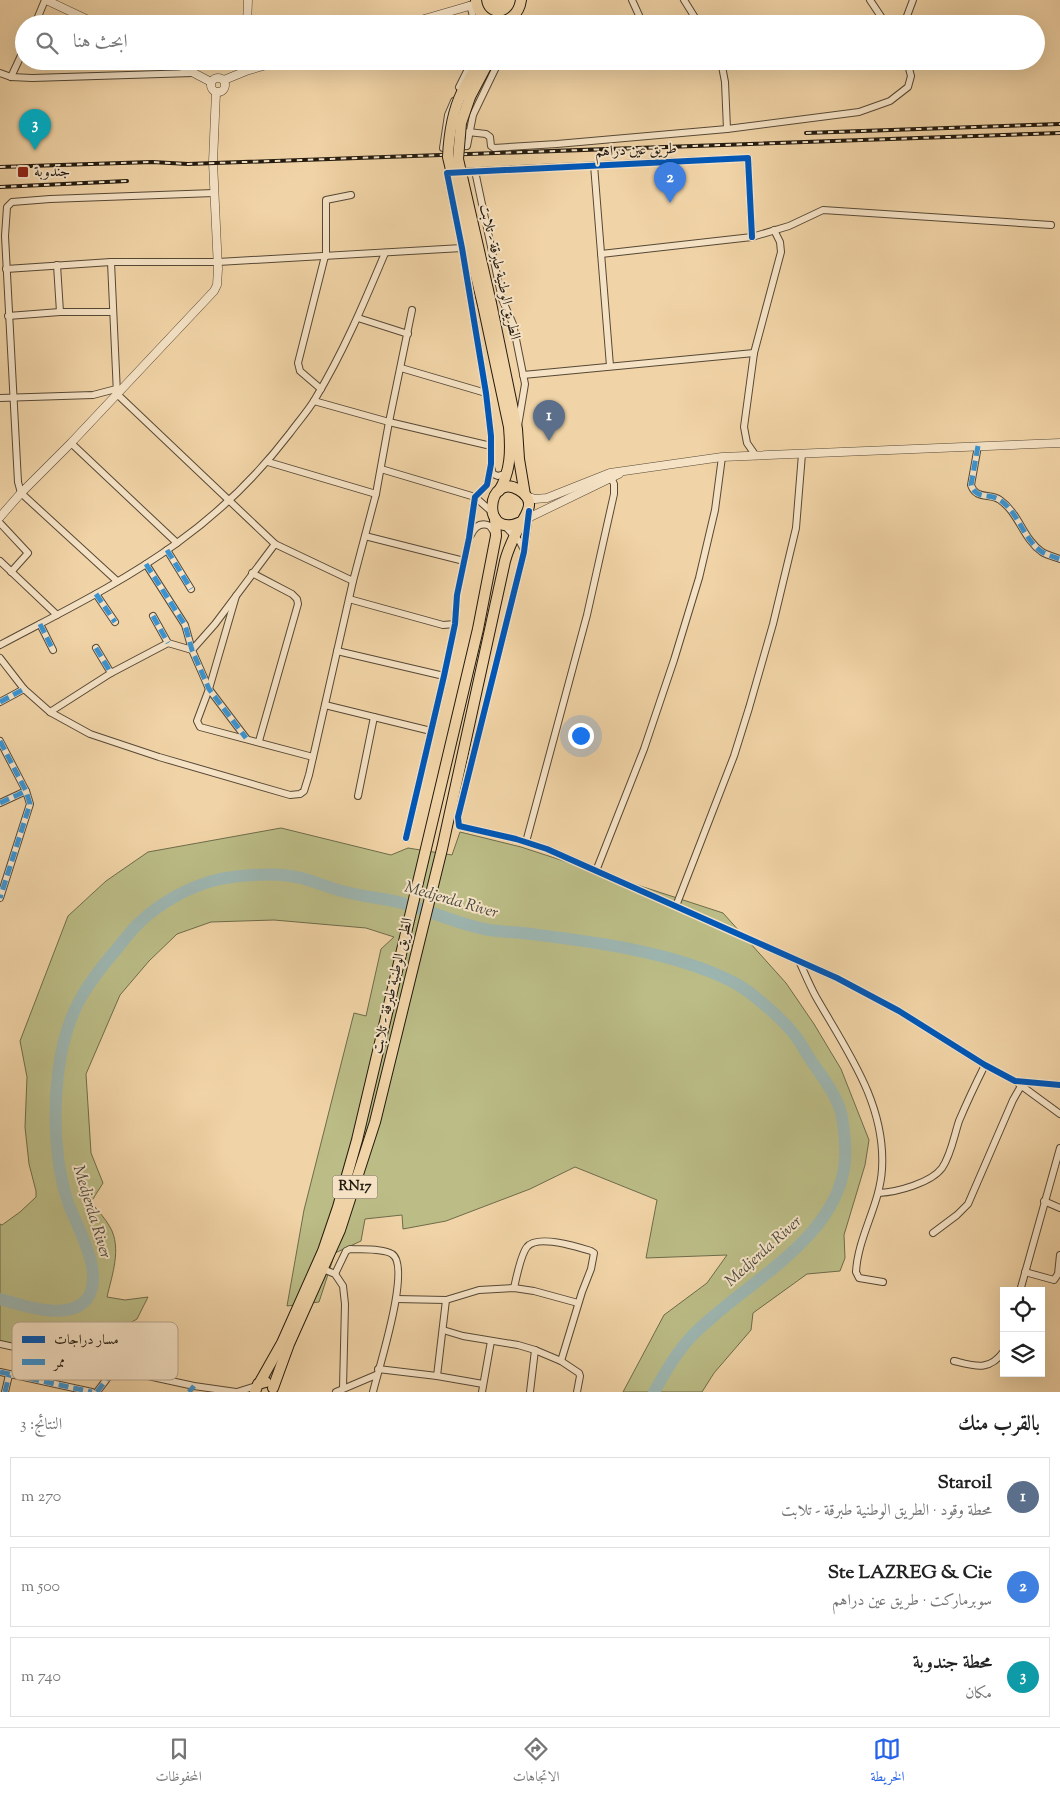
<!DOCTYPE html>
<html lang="ar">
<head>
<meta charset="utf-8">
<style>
  body { margin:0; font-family:"Sorts Mill Goudy",Amiri,serif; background:#f6f6f6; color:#222; direction:rtl }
  .controls { position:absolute; right:15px; bottom:15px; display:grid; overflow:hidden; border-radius:0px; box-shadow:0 5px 20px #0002 }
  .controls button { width:45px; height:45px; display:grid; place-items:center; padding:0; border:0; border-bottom:1px solid #e0e0e0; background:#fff; color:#222; font:25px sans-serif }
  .you { position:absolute; left:580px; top:735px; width:18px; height:18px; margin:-12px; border:4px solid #fff; border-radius:50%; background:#1a73e8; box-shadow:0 0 0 8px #1a73e833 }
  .badge { display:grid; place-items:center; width:32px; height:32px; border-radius:50%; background:#2563eb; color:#fff; font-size:16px; font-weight:700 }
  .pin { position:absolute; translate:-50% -41px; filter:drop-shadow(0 1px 2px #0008) }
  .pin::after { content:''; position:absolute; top:26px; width:18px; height:15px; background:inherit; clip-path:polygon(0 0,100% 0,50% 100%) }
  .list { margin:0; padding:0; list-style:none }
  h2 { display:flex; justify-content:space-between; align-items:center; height:65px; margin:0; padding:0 20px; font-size:21px }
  h2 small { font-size:16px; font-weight:400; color:#767676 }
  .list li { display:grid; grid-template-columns:32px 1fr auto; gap:15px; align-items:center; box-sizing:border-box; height:80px; margin:0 10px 10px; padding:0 10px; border:1px solid #e0e0e0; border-radius:0px }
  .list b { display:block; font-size:19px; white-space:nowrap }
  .list p { margin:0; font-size:16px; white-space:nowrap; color:#767676 }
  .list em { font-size:16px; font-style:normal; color:#767676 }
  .icon { flex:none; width:28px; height:28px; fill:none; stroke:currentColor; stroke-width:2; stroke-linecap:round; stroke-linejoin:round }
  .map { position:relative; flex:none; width:1060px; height:1392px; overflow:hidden; direction:ltr }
  .search { position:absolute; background:#fff; box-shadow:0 5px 20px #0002; left:15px; right:15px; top:15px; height:55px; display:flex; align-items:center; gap:12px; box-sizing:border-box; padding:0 18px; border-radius:28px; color:#767676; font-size:19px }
  .sheet { height:335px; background:#fff }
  nav { display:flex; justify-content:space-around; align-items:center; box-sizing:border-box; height:70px; border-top:1px solid #e0e0e0; background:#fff; font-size:14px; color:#767676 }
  nav a { display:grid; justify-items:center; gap:2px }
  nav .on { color:#2563eb }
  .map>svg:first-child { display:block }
  .green { fill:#bbbc86; stroke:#6e6b4a }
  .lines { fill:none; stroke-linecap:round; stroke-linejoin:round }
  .river { stroke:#9db6b1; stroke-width:12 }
  .minor-casing { stroke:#564835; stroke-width:8 }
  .tertiary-casing { stroke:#564835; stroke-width:9 }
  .primary-casing { stroke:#221a0f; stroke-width:12 }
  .minor { stroke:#f5e2c5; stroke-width:6 }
  .tertiary { stroke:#f5e2c5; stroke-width:8 }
  .primary { stroke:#f0d3a6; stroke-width:10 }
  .rail-casing { stroke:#221a0f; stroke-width:4 }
  .rail { stroke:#f5e2c5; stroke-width:2; stroke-dasharray:5.5; stroke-linecap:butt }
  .primary-bridge-casing { stroke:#221a0f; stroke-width:12; stroke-linecap:butt }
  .primary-bridge { stroke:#f0d3a6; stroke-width:10 }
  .quiet { stroke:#3b94d2; stroke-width:5; stroke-dasharray:10 5; stroke-linecap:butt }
  .cycleway-casing { stroke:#f5e2c5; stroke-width:9 }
  .cycleway { stroke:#0057b8; stroke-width:6 }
  .poi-dot { fill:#8f2418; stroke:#f5e2c5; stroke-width:2 }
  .labels { text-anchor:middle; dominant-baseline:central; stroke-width:4; stroke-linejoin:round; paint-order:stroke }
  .shield { fill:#f5e2c5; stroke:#615646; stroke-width:1 }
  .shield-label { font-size:14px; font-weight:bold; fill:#221a0f }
  .street-label { font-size:15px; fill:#221a0f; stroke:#f5e2c5 }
  .poi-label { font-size:15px; fill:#221a0f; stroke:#f5e2c5; text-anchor:start }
  .water-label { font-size:16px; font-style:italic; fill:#474940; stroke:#f5e2c5 }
  .key { fill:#f5e2c5; stroke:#b6a68e; stroke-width:1 }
  .key-label { font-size:14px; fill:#221a0f }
</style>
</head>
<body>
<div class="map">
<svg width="1060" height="1392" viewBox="0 0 1060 1392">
  <rect width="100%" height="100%" fill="#f0d3a6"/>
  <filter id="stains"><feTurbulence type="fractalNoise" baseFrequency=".004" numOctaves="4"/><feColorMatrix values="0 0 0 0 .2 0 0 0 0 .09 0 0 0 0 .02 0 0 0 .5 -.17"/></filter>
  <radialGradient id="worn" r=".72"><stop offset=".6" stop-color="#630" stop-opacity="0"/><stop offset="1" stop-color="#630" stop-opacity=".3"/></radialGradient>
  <path class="green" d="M281,828L391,855L408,848L452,855L460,832L521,847L723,913L786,983L814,1024L841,1069L869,1140L865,1165L844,1235L845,1258L840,1271L807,1274L753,1313L751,1330L714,1373L702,1392H623L664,1315L707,1283L727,1255L646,1258L657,1200L575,1167L530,1189L446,1221L403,1229L402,1215L365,1219L361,1241L335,1253L319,1302L287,1306L304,1210L354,1013L366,1016L381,949L394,937L366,928L274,920L211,922L177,934L149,961L120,995L86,1074L91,1153L103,1183L91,1202C97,1210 105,1218 110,1227C122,1248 112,1275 107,1297L125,1300L148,1297L137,1319L102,1339L51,1350L0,1342V1224L2,1225L20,1212L36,1197V1191L29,1164L25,1127L27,1077L20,1041L68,916L106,881L148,852Z"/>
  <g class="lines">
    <path class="river" d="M0,1299C22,1305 69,1322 87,1299C105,1274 78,1229 69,1205C64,1191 60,1173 58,1157C52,1108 56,1039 82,996C91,980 104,964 116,950C123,941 130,932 138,924C158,904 188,887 216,880C237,875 269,873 290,876C309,878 327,888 346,892C364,897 384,898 402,903C431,911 460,925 489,930C503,932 517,932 531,934C594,942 674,952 731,981C750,990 781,1018 794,1034C801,1043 806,1053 812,1062C821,1075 832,1089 838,1104C844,1117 846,1147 845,1161C838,1241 741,1284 691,1337C676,1353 665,1373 654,1392"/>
    <g class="minor-casing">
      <g id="minor">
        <path d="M632,0L643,24"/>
        <path d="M684,0L699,24"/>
        <path d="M870,0L886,24"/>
        <path d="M470,5L475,24"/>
        <path d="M35,24L45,0"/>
        <path d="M516,24L518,20L517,13"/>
        <path d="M904,24L913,0"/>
        <path d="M721,61L725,82L727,129"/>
        <path d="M0,73L11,77L32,78L193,73"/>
        <path d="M11,77L24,49"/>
        <path d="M459,87L472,61"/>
        <path d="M454,101L448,115L443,148L467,146L473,115L499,61"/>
        <path d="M468,132L486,134L490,137L491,146L494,148L557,144L727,129L859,112L890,101L908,87L911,76L907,61"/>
        <path d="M594,165L610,366"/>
        <path d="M475,171L502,299L513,324L525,384L518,426"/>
        <path d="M458,172L748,158L752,237"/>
        <path d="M601,254L752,237L789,226L823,210L1051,225"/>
        <path d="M326,256V200L351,195"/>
        <path d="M111,262L117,394L275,544L353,581"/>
        <path d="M57,265L60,312"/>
        <path d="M6,269L111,262H218L462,248"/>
        <path d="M8,316L60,312H113"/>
        <path d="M358,318L408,334"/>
        <path d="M401,368L486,393"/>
        <path d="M523,375L754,353"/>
        <path d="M321,389L300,371L298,363L325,256"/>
        <path d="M0,398L93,395L116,389"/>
        <path d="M314,401L389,422L491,446"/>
        <path d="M71,443L177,543"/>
        <path d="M978,446L971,485C976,500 990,493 1000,500C1019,513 1023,539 1042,552C1047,555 1054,557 1060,559"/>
        <path d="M756,456L747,443L744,427L754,353L781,252L780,242L774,230"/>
        <path d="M268,462L376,494"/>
        <path d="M491,467L493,474L498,476L507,473"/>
        <path d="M381,469L475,497L492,512"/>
        <path d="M529,515L524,552L458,817L459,826L516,839L547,849L837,978L899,1011L985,1065L1015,1081L1060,1085"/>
        <path d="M0,523L28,553L11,572"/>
        <path d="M504,525L520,542L524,550"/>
        <path d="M471,535C475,526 481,522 490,526L494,532"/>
        <path d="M365,536L464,561"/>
        <path d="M167,550L191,589"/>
        <path d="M0,561L57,615"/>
        <path d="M146,564L185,625L192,650L209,689L246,738"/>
        <path d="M252,573L292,594L297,599L298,604L259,741"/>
        <path d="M117,581L21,493L18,482L5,236L7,207L12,202L50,199L214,193"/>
        <path d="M96,594L115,622"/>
        <path d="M236,596L209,689L197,721L200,727L313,757"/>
        <path d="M349,599L443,625L455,624"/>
        <path d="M153,616L168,643"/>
        <path d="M40,624L53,650"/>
        <path d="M0,645C60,613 122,583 177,543C220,512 258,475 290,433C298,422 308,411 315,399C343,353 364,303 385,253"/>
        <path d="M96,648L111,673"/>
        <path d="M192,650L215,624L275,544"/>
        <path d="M337,651L444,676"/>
        <path d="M0,658L24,689L50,712L90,734L159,757L290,795L300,794L304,791L309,775L353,581L376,494L389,422L412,310"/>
        <path d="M0,702L24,689"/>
        <path d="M325,705L431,731"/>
        <path d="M50,712L111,673L168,643L192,650"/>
        <path d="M0,741L26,791L30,804L0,898"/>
        <path d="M358,796L374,717"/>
        <path d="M0,803L26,791"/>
        <path d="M406,838L444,676L455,624L457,595L469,538L475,497L487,485L491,464V436L486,393L462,248L448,179"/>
        <path d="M526,842L587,615L614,494V484L610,475"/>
        <path d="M596,871L644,749L674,660L699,578L715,510L722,457"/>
        <path d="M676,906L734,756L749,708L773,624L796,528L802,454"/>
        <path d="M800,963C805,974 810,986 816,997C847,1051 886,1104 882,1169C880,1205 858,1236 856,1272L859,1278L883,1282"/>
        <path d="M1019,1084L1060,1114"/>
        <path d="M879,1193C897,1192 931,1183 942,1168C951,1155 954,1136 959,1121C967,1102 976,1083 985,1065"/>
        <path d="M1044,1201L1060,1208"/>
        <path d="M933,1233L957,1215L968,1204L1013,1100L1021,1086"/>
        <path d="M323,1269L335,1274L343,1286L345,1304L343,1388"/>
        <path d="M1025,1272L1054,1280L1058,1274L1060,1255"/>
        <path d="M335,1274L346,1251L350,1249C361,1250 383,1248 392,1254C412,1266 378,1370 373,1392"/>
        <path d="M514,1288C516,1279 521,1254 527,1247C537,1234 578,1247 591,1251L594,1253L591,1269L582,1292L561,1361"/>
        <path d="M1020,1291L1060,1148"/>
        <path d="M396,1299L446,1300L479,1290L514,1288L534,1291L578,1303"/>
        <path d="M443,1330L463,1336L518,1345L535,1350L561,1361L579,1373L580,1376L577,1392"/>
        <path d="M0,1344L194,1386L236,1392"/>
        <path d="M954,1361C975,1366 989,1372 1004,1351"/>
        <path d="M378,1369L437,1376L483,1384"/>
        <path d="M0,1372L92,1392"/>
        <path d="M437,1376L446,1300"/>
        <path d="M5,1392L9,1375"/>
        <path d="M97,1392L115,1368"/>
        <path d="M237,1392L256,1386"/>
        <path d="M336,1392L376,1375"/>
        <path d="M482,1392L491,1341"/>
        <path d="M530,1392L535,1350"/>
      </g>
    </g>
    <g class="tertiary-casing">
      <g id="tertiary">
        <path d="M46,0L97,24"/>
        <path d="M247,24L248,0"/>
        <path d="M407,24L476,4"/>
        <path d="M171,61L211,82"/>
        <circle cx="218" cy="85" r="7"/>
        <path d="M224,80L246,71L280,61"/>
        <path d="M526,496L535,499L547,498L610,473L722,457L1060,443"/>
        <path d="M0,517L21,493L71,443L214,291L217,285L218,269L213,162L216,92"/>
        <path d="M524,520L619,474"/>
      </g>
    </g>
    <g class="primary-casing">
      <g id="primary">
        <path d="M476,0C479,29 517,29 521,0"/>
        <path d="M462,92L479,61"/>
        <path d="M470,97L489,61"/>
        <path d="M491,303L517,429L519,459L525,495"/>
        <path d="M483,305L509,427C511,450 511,471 499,491"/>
        <path d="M260,1382L282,1343L323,1251L338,1207L357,1140L478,629L496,536L495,518"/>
        <path d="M273,1388L289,1344L340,1230L375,1122L442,849L505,561C508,549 513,539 518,529C524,516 539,502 519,490C487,470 479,541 521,522"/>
        <path d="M255,1392L258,1384L266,1382"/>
      </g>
    </g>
    <use href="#minor" class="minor"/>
    <use href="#tertiary" class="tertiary"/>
    <use href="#primary" class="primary"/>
    <g class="rail-casing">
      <g id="rail">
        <path d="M806,133L1060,124"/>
        <path d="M0,167L152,162L188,164L1060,133"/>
        <path d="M0,187L127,181"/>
      </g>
    </g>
    <use href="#rail" class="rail"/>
    <g class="primary-bridge-casing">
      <g id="primary-bridge">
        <path d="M462,92C452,113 449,134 448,157L483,305"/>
        <path d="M470,97L461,123L458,159L491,303"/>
      </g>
    </g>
    <use href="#primary-bridge" class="primary-bridge"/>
    <g class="quiet">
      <path d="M978,446L971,485C976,500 990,493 1000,500C1019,513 1023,539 1042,552C1047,555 1054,557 1060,559"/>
      <path d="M167,550L191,589"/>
      <path d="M146,564L185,625L192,650L209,689L246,738"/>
      <path d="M96,594L115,622"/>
      <path d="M153,616L168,643"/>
      <path d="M40,624L53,650"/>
      <path d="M96,648L111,673"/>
      <path d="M0,702L24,689"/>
      <path d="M0,741L26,791L30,804L0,898"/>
      <path d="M0,803L26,791"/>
      <path d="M0,1372L92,1392"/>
      <path d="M5,1392L9,1375"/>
      <path d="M97,1392L115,1368"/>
      <path d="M189,1392L194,1386"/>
    </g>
    <g class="cycleway-casing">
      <g id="cycleway">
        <path d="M529,511L524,552L458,817L459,826L516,839L547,849L837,978L899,1011L985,1065L1015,1081L1060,1085"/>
        <path d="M406,838L444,676L455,624L457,595L469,538L475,497L487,485L491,464V436L486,393L462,248L447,173L748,158L752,237"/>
      </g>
    </g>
    <use href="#cycleway" class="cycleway"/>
  </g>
  <rect class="poi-dot" x="17" y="166" width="12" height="12" rx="2.5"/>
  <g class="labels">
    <rect class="shield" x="332.5" y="1175.5" width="45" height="23" rx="4"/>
    <g class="shield-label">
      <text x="355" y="1187">RN17</text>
    </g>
    <g class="street-label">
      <text transform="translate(636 151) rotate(-2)">طريق عين دراهم</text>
      <text transform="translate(499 272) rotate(77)">الطريق الوطنية طبرقة - تلابت</text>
      <text transform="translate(393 986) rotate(-77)">الطريق الوطنية طبرقة - تلابت</text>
    </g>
    <g class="poi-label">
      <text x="34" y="172">جندوبة</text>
    </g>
    <g class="water-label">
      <text transform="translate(451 901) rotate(16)">Medjerda River</text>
      <text transform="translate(91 1212) rotate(73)">Medjerda River</text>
      <text transform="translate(764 1252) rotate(-42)">Medjerda River</text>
    </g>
  </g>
  <rect x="12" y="1322" width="166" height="58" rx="8" class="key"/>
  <rect x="22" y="1336" width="23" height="7" fill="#0057b8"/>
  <rect x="22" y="1359" width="23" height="6" fill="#3b94d2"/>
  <g class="key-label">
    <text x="54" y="1344">مسار دراجات</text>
    <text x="54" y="1367">ممر</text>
  </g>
  <rect width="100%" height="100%" filter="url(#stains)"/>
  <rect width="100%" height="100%" fill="url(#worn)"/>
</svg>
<div class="controls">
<button><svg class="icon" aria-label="locate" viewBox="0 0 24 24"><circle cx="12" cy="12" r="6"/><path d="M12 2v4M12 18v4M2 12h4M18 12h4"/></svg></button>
<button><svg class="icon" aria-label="layers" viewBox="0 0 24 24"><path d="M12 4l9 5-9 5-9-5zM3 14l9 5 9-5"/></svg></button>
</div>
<div class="you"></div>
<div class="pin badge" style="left:549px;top:441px;background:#5c6f8a">1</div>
<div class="pin badge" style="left:670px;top:203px;background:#3f7fe0">2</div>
<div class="pin badge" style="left:35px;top:150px;background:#0f9aa8">3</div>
<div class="search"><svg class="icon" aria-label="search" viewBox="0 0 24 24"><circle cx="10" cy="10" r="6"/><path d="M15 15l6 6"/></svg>ابحث هنا</div>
</div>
<section class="sheet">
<h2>بالقرب منك<small>النتائج: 3</small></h2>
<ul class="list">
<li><span class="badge" style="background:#5c6f8a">1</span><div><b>Staroil</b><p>محطة وقود · الطريق الوطنية طبرقة - تلابت</p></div><em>270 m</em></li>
<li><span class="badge" style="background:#3f7fe0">2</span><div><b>Ste LAZREG &amp; Cie</b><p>سوبرماركت · طريق عين دراهم</p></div><em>500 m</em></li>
<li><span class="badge" style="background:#0f9aa8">3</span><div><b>محطة جندوبة</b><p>مكان</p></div><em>740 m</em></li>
</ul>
</section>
<nav>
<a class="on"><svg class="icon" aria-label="map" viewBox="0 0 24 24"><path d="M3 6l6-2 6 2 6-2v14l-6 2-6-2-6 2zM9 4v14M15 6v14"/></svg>الخريطة</a>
<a><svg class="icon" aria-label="directions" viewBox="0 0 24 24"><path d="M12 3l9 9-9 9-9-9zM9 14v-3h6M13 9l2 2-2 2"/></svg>الاتجاهات</a>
<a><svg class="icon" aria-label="saved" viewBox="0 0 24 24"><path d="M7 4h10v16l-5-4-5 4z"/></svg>المحفوظات</a>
</nav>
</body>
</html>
